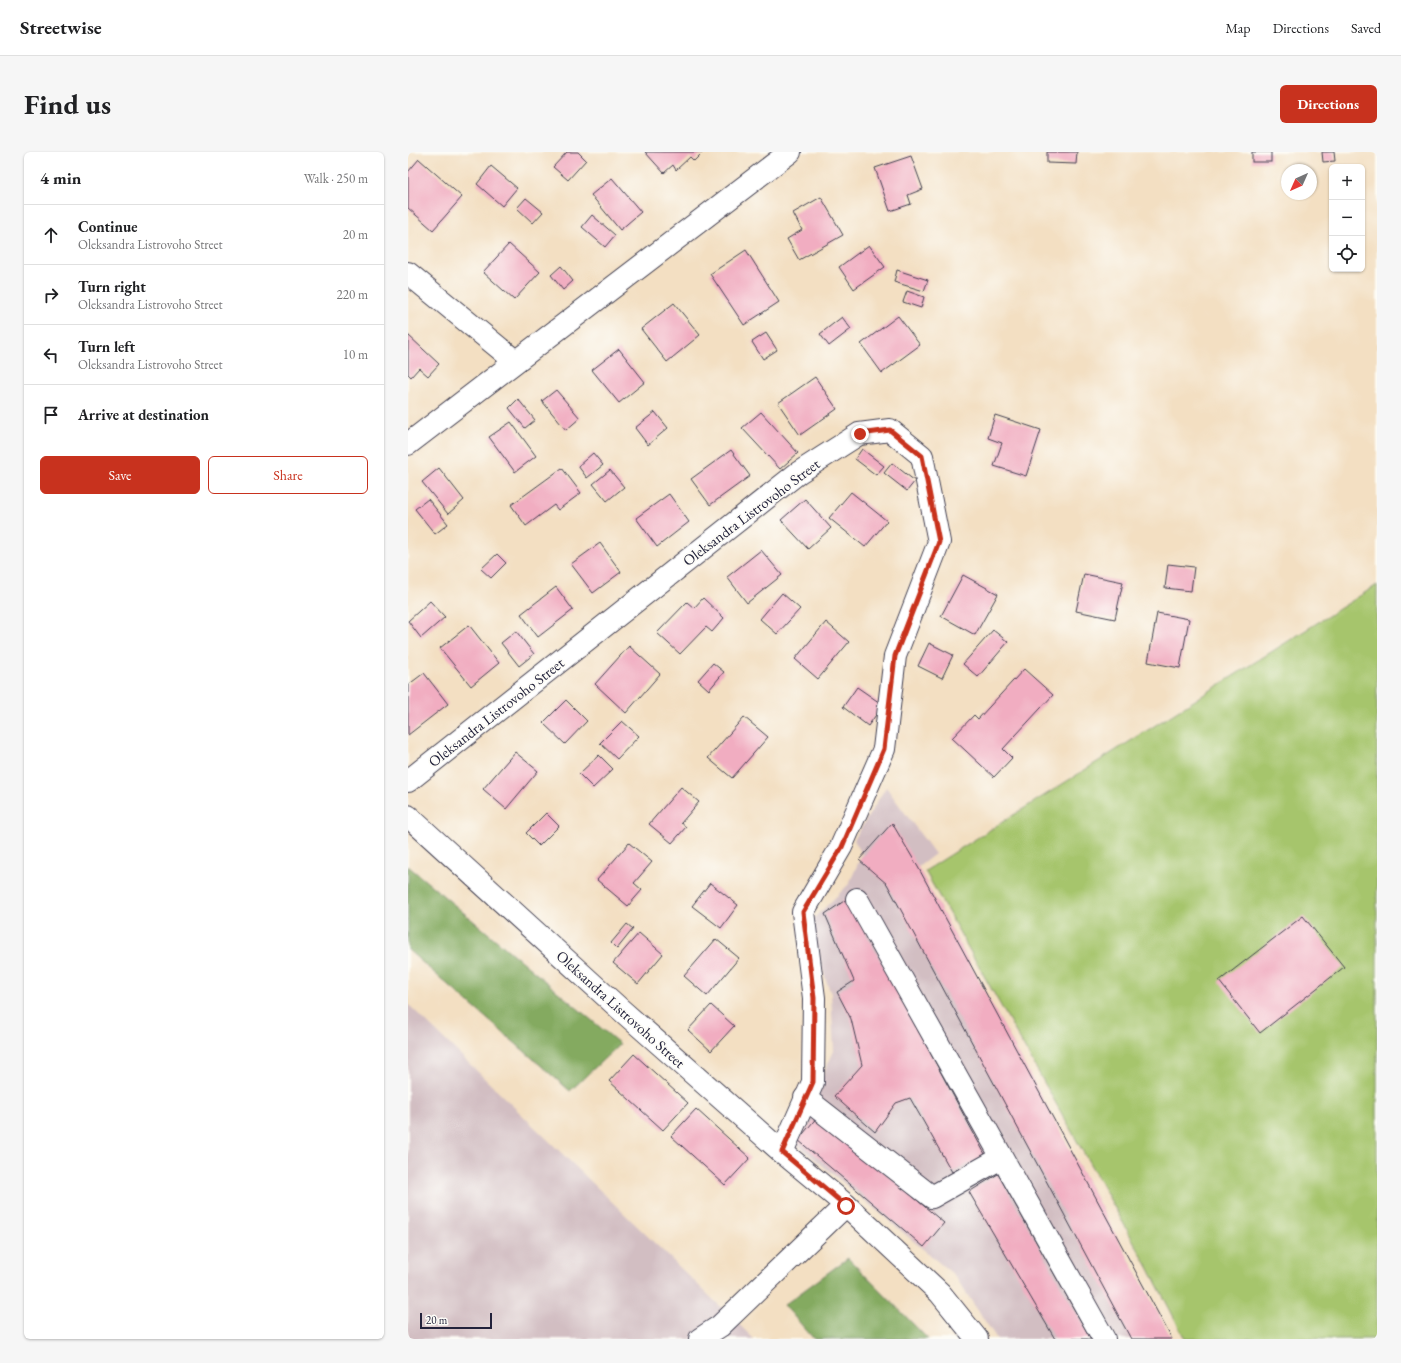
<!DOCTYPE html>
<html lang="en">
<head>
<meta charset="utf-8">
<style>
  body { margin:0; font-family:"EB Garamond",serif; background:#f6f6f6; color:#202124 }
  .controls { position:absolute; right:12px; top:12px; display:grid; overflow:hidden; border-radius:6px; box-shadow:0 1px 3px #0004 }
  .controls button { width:36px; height:36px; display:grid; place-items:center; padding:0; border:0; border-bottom:1px solid #e0e0e0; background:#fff; color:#202124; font:20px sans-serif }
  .compass { position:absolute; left:873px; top:12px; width:36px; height:36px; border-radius:50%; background:#fff; box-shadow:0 1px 3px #0004; rotate:225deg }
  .scale { position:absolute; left:12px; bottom:10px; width:72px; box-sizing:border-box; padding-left:4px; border:2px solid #22223b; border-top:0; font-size:11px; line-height:14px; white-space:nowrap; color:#22223b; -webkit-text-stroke:3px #fdfcf7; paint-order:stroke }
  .stop { position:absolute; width:12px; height:12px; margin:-9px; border:3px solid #c8321e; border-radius:50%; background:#fff }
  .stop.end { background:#c8321e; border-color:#fff; box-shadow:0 1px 4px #0008 }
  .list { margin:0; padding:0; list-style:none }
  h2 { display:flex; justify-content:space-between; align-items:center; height:52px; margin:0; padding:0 16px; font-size:17px }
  h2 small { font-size:13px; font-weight:400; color:#757577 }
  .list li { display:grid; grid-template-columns:26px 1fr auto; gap:12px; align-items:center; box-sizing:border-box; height:60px; padding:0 16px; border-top:1px solid #e0e0e0 }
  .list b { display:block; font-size:15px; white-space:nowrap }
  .list p { margin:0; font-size:13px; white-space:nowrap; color:#757577 }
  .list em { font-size:13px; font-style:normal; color:#757577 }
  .actions { display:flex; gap:8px; padding:12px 16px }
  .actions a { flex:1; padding:9px 0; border:1px solid #c8321e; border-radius:6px; text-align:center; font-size:14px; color:#c8321e }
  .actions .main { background:#c8321e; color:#fff }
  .icon { flex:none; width:22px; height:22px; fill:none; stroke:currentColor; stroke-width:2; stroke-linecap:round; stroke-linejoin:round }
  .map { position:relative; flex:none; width:969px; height:1187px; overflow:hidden; border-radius:6px }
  header { display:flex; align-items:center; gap:24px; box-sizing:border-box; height:56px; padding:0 20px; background:#fff; border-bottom:1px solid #e0e0e0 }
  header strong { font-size:19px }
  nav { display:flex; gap:22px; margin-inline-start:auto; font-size:14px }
  .intro { display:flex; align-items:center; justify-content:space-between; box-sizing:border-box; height:96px; padding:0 24px }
  h1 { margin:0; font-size:28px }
  .button { padding:10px 18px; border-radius:6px; background:#c8321e; color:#fff; font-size:14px; font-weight:700 }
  main { display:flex; gap:24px; padding:0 24px }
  aside { flex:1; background:#fff; border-radius:6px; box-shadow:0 1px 3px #0004 }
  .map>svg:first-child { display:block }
  .industrial { fill:#d2bec2 }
  .green { fill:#a6c56c; stroke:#647454 }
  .forest { fill:#84aa60; stroke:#53664e }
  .building { fill:#f1adc1 }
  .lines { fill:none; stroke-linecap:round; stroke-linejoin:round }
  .minor-casing { stroke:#413e4f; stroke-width:24 }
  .minor { stroke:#fff; stroke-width:22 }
  .route { stroke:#c8321e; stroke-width:5 }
  .labels { text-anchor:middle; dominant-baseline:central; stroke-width:3.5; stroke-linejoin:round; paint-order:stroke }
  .street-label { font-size:15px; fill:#22223b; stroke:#fdfcf7 }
</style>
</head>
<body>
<header>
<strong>Streetwise</strong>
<nav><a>Map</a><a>Directions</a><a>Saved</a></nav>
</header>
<div class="intro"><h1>Find us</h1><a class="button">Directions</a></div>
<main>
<aside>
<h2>4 min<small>Walk · 250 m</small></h2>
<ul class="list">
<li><svg class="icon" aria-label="ahead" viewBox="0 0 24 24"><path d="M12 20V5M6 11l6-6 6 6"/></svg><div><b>Continue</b><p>Oleksandra Listrovoho Street</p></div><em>20 m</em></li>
<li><svg class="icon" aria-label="right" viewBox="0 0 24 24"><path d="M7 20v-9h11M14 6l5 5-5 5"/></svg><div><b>Turn right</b><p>Oleksandra Listrovoho Street</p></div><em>220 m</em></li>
<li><svg class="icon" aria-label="left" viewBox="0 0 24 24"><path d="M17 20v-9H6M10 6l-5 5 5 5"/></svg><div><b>Turn left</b><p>Oleksandra Listrovoho Street</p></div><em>10 m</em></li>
<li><svg class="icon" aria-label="arrive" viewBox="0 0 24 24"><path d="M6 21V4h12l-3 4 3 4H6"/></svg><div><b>Arrive at destination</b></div></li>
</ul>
<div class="actions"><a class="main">Save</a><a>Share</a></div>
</aside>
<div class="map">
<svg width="969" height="1187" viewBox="0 0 969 1187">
  <rect width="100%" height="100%" fill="#fdfcf7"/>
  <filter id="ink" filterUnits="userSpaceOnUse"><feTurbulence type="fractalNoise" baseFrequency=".025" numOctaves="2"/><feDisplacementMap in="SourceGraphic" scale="8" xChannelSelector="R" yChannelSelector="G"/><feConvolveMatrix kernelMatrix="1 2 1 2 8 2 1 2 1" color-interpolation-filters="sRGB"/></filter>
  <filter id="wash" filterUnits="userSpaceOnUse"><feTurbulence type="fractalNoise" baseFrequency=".012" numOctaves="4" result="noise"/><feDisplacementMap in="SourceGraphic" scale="16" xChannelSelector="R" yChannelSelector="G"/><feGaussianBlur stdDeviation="0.9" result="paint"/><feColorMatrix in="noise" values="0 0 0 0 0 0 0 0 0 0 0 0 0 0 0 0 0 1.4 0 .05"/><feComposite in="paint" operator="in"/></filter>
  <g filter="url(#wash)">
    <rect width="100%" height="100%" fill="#f3dfc2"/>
    <g class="industrial">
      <path d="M478,635L527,702L510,715L764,1187H589L546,1123L385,989L426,899L423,842L399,773L441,732L454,702L446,688Z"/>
      <path d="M0,852L109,958L346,1187H0Z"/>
    </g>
    <path class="green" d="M969,433V1187H777L740,1115L517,719Z"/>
    <g class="forest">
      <path d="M0,714L212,892L162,939L0,798Z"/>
      <path d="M440,1106L520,1187H406L376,1153Z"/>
    </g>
    <g id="blocks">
      <g class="building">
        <path d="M159,0H170L178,8L160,28L145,15Z"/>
        <path d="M237,0H295L286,9L282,5L268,18L265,13L256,21Z"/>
        <path d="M639,0H669L668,12L639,11Z"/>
        <rect x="844" y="0" width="19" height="10"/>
        <path d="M914,0H926L927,9L915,10Z"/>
        <path d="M503,4L515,37L500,43L503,52L482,59L467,16Z"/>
        <path d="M11,7L54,45L25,78L0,56V20Z"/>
        <path d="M83,14L109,36L94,54L69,32Z"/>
        <path d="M204,26L233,60L212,78L183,43Z"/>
        <path d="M413,45L435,83L391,108L379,87L394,78L385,61Z"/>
        <path d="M118,46L135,60L125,71L109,56Z"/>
        <path d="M184,63L207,83L197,95L174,75Z"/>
        <path d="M101,92L132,120L106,148L75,120Z"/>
        <path d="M461,93L477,115L446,137L431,115Z"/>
        <path d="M338,98L371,150L336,173L302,122Z"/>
        <path d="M153,114L165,129L155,138L143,123Z"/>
        <path d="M489,118L520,128L516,139L486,130Z"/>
        <path d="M499,139L516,145L513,156L495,150Z"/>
        <path d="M266,151L292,183L259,210L233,177Z"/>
        <path d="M490,164L512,193L474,221L453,192Z"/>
        <path d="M434,165L443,177L421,194L412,182Z"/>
        <path d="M358,181L369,198L355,207L344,190Z"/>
        <path d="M0,183L31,212L20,224L11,216L3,225L0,222Z"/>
        <path d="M211,197L237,230L211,251L184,218Z"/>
        <path d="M407,225L429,257L392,283L370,251Z"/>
        <path d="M148,238L172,266L158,278L134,249Z"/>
        <path d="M110,247L127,268L117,276L101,256Z"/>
        <path d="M247,260L260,276L240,293L227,276Z"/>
        <path d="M353,260L390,301L372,317L334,276Z"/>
        <path d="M587,263L633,278L618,324L586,314L594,291L580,286Z"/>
        <path d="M103,270L128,304L107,320L81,285Z"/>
        <path d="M454,297L476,314L468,323L447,307Z"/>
        <path d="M323,298L342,324L302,353L283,327Z"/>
        <path d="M185,301L195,313L179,326L170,314Z"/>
        <path d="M484,311L507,329L499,339L476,321Z"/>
        <path d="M31,316L56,348L40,362L14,330Z"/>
        <path d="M154,316L173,341L150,358L146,353L118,374L103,353Z"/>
        <path d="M202,318L216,335L199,349L185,332Z"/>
        <path d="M443,340L479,369L457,395L421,366Z"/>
        <path d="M261,342L281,370L249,395L228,366Z"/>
        <path d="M20,347L40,372L27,382L7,357Z"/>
        <path d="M397,347L423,376L400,397L373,368Z"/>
        <path d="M192,391L213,420L185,441L163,412Z"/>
        <path d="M353,398L374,423L339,451L319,425Z"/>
        <path d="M89,402L98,411L83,426L73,417Z"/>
        <path d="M760,412L786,415L783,439L757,436Z"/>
        <path d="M676,422L715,430L707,467L668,459Z"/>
        <path d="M555,423L590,442L567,483L533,464Z"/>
        <path d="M148,435L165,458L130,485L113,462Z"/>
        <path d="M374,441L392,457L369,482L352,467Z"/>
        <path d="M295,446L316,466L304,480L298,475L272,502L249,481L279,450L286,456Z"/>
        <path d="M22,449L37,465L13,486L0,469Z"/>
        <path d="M749,461L781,467L772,516L740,510Z"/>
        <path d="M418,470L441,490L410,527L387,507Z"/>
        <path d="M61,473L91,511L63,534L32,496Z"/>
        <path d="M585,478L600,490L570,525L555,512Z"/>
        <path d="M108,479L126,502L111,514L93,491Z"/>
        <path d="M521,491L545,503L534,526L510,514Z"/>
        <path d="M221,494L252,522L218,561L187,532Z"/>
        <path d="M305,511L316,520L301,538L290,528Z"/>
        <path d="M616,517L645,543L595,597L604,606L586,625L544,586L566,563L570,567Z"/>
        <path d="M16,521L40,552L0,583V533Z"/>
        <path d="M449,535L475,553L460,574L435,555Z"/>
        <path d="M158,548L179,569L157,592L135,571Z"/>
        <path d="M336,565L360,585L324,626L300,606Z"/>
        <path d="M214,569L231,584L209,607L192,591Z"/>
        <path d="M107,600L130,619L98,657L75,637Z"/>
        <path d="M191,603L205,617L185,636L171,622Z"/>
        <path d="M273,635L291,650L273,671L278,675L264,691L241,672Z"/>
        <path d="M138,661L151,674L131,694L118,681Z"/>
        <path d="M484,671L510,715L764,1187H723L479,732L451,708Z"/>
        <path d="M221,691L244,710L226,731L234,738L220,754L189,728Z"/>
        <path d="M302,731L330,753L313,776L284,754Z"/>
        <path d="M439,747L578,1004L544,1020L502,946L488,951L467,980L426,944L454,913L443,867L429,840L446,829L417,762Z"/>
        <path d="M895,764L936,815L852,881L811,829Z"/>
        <path d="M219,772L225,777L209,797L203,791Z"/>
        <path d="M231,781L255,802L230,832L205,811Z"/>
        <path d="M308,787L331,806L299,844L276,824Z"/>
        <path d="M303,853L326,874L303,899L280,878Z"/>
        <path d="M226,902L280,951L255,978L201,929Z"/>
        <path d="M288,957L342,1006L317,1033L263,984Z"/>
        <path d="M410,964L536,1071L516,1095L390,988Z"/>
        <path d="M590,1022L683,1187H647L561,1040Z"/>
      </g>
    </g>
  </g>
  <g filter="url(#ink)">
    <use href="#blocks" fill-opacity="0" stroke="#413e4f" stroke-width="1"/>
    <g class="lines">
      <g class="minor-casing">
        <g id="minor">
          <path d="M0,121L107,209"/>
          <path d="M0,292L382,0"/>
          <path d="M0,629L390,321L451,282L482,278L514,304L531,390L487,504L476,597L433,695L395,760L406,846L405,930L374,1000"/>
          <path d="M0,664L212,857L374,1000L438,1053L532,1141L569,1187"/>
          <path d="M449,747L696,1187"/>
          <path d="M397,946L524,1045L593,1006"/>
          <path d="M292,1187L312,1174L438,1053"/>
        </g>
      </g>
      <use href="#minor" class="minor"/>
    </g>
  </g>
  <g class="lines" filter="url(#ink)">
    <path class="route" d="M438,1054L374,1000L405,930L406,846L395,760L434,695L476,597L487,504L531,390L514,304L482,278L452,282"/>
  </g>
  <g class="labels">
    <g class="street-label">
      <text transform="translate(343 360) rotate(-37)">Oleksandra Listrovoho Street</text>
      <text transform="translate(88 560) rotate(-38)">Oleksandra Listrovoho Street</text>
      <text transform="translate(213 857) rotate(42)">Oleksandra Listrovoho Street</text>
    </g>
  </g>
</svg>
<div class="controls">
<button>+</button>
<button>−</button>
<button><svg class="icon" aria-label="locate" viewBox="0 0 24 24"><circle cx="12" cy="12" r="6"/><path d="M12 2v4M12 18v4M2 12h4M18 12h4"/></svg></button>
</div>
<svg class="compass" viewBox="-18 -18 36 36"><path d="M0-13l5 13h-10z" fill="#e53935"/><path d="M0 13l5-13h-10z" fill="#757577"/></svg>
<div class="scale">20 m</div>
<div class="stop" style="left:438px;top:1054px"></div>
<div class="stop end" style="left:452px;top:282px"></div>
</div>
</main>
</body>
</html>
